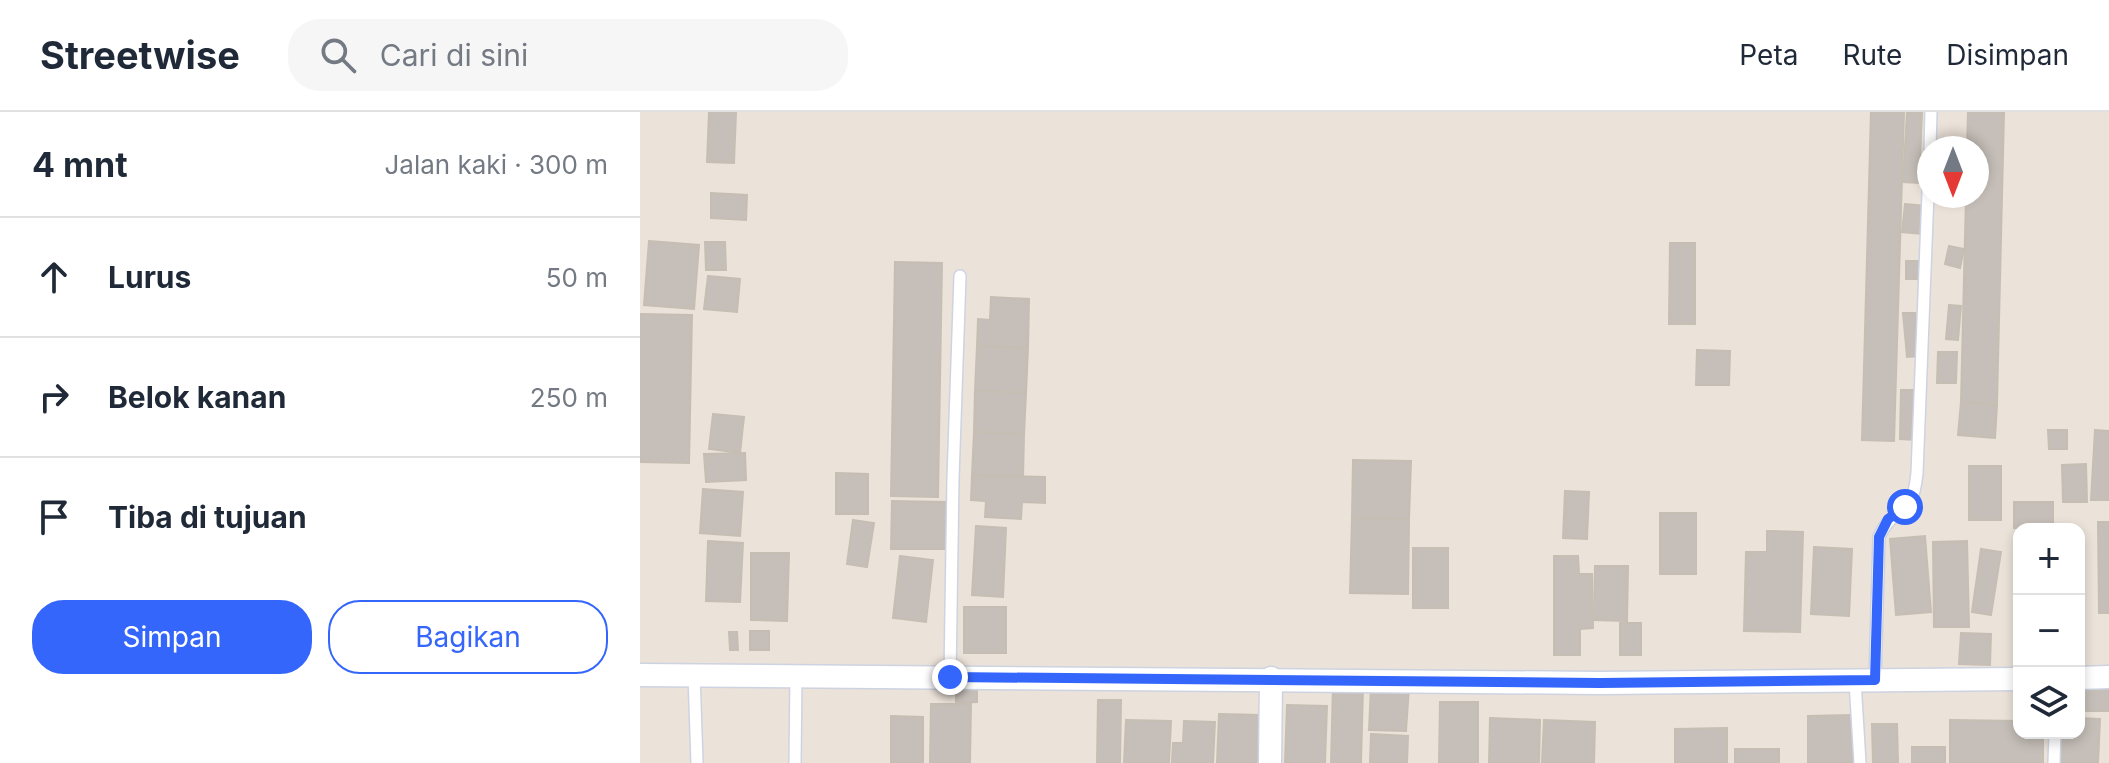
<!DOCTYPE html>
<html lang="id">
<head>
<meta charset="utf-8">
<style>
  body { margin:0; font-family:Inter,sans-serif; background:#f6f6f7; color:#1f2937 }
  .controls { position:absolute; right:24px; bottom:24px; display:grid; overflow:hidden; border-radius:16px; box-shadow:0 4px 12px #0003 }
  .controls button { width:72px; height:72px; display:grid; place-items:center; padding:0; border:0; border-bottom:2px solid #e0e1e3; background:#fff; color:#1f2937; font:40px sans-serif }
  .compass { position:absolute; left:1277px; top:24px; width:72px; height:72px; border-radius:50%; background:#fff; box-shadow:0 4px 12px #0003; rotate:180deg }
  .stop { position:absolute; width:24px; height:24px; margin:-18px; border:6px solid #3466fc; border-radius:50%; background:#fff }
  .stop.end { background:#3466fc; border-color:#fff; box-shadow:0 2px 8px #0008 }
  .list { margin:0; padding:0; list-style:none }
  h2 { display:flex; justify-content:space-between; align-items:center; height:104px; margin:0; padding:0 32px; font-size:34px }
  h2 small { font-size:26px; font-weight:400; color:#747a83 }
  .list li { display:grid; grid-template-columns:52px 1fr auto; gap:24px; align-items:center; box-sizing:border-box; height:120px; padding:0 32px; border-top:2px solid #e0e1e3 }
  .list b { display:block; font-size:30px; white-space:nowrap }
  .list em { font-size:26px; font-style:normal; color:#747a83 }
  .actions { display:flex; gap:16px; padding:24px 32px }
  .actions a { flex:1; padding:18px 0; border:2px solid #3466fc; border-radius:32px; text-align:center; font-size:28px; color:#3466fc }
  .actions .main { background:#3466fc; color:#fff }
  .icon { flex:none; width:44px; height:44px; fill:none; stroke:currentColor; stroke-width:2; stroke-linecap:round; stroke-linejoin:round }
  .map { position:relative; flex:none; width:1469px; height:651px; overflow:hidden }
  header { display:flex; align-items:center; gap:48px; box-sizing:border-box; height:112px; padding:0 40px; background:#fff; border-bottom:2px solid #e0e1e3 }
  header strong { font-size:38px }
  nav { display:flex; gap:44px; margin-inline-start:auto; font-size:28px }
  .search { width:560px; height:72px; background:#f6f6f7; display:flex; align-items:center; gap:20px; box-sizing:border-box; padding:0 28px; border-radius:32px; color:#747a83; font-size:30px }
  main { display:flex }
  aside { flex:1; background:#fff }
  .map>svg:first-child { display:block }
  .building { fill:#c6bfb9; stroke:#c6beb3; stroke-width:2 }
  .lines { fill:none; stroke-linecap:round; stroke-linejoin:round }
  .service-casing { stroke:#ced3e1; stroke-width:14 }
  .minor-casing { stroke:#ced3e1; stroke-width:25 }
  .service { stroke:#fff; stroke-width:11 }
  .minor { stroke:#fff; stroke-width:22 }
  .route { stroke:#3466fc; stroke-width:10 }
</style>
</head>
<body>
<header>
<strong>Streetwise</strong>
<div class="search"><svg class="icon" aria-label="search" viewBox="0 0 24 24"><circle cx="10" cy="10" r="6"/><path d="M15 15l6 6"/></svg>Cari di sini</div>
<nav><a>Peta</a><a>Rute</a><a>Disimpan</a></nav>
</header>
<main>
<aside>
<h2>4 mnt<small>Jalan kaki · 300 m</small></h2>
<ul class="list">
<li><svg class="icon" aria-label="ahead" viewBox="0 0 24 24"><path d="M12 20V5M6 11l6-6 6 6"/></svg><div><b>Lurus</b></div><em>50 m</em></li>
<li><svg class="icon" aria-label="right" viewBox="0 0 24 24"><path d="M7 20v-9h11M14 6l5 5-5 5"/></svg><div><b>Belok kanan</b></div><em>250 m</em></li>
<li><svg class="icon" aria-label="arrive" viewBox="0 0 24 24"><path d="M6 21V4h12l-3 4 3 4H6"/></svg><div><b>Tiba di tujuan</b></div></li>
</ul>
<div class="actions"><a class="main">Simpan</a><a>Bagikan</a></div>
</aside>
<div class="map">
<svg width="1469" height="651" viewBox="0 0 1469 651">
  <rect width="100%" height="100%" fill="#ebe2d9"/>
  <g class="building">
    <path d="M69,0H96L94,51L67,50Z"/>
    <path d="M1231,0H1264L1254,329L1222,328Z"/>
    <path d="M1267,0H1282L1279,71L1263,70Z"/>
    <path d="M1328,0H1364L1357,291L1321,290L1326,84H1337V36H1327Z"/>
    <path d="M71,81L107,83L106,108L71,106Z"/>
    <rect x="1307" y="84" width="11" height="10"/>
    <path d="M1265,92L1286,94L1282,122L1262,120Z"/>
    <path d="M9,129L59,133L54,197L4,193Z"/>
    <path d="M65,130H85L86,158H66Z"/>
    <path d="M1030,131H1055V212H1029Z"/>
    <path d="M1309,134L1324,137L1320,156L1305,152Z"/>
    <rect x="1266" y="149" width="19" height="18"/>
    <path d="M255,150L302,151L298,385L251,384Z"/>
    <path d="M68,164L100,167L97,200L64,197Z"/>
    <path d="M351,185L389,187L388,236L337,234L338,207L350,208Z"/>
    <path d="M1309,193L1321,194L1318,228L1306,227Z"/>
    <path d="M1263,201H1275L1279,244L1267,245Z"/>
    <path d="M0,202L52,203L49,351L0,350Z"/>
    <path d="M337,234L388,236L386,281L335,279Z"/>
    <path d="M1057,238L1090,239L1089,273H1056Z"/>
    <path d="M1298,240H1317L1316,271H1297Z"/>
    <path d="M1261,278H1277V328L1260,327Z"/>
    <path d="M335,279L386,281L384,322L334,320Z"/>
    <path d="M1321,290L1357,293L1355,326L1318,323Z"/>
    <path d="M73,302L104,305L100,341L69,337Z"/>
    <path d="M1408,318H1427V337H1409Z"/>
    <path d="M1455,318L1469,319V388H1451Z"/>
    <path d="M334,320L384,322L383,365L332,363Z"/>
    <path d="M105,341L106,368L66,370L64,342Z"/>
    <path d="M713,348L771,349L769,407L712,406Z"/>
    <path d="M1446,352L1447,390H1423L1422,353Z"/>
    <rect x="1329" y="354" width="32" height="54"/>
    <path d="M196,361L228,362V402H196Z"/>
    <path d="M332,363L405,365V391L382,390L381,407L345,405L346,389L331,388Z"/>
    <path d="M63,377L103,380L100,424L60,421Z"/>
    <path d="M925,379L949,380L947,427L923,426Z"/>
    <path d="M252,389L307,390L306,437H251Z"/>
    <rect x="1374" y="390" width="39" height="26"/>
    <rect x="1020" y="401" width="36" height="61"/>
    <path d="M712,406L769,407L768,482L710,481Z"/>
    <path d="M213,408L234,411L227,455L207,452Z"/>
    <path d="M1458,410H1469V501H1459Z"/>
    <path d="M336,414L366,416L363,485L332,483Z"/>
    <path d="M1127,419L1163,420L1160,520L1104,519L1106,440H1127Z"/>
    <path d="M1285,424L1291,500L1256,503L1250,427Z"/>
    <path d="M68,429L103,431L100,490L66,489Z"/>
    <path d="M1327,429L1329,515H1294L1293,430Z"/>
    <path d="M1174,435L1212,437L1209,504L1171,502Z"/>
    <rect x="773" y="436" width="35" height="60"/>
    <path d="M1341,437L1361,440L1351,503L1332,500Z"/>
    <path d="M111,441H149L147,509L111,508Z"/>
    <path d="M260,444L293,448L286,510L253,506Z"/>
    <path d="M914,444H938L939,462H952L953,516L940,517V543H914Z"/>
    <path d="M955,454H988L987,509L954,508Z"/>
    <rect x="324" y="495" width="42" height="46"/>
    <rect x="980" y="511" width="21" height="32"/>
    <rect x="110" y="519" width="19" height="19"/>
    <path d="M89,520H97L98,538H90Z"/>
    <path d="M1321,521L1351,522L1350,553L1319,552Z"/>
    <path d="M316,571H337V590L316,591Z"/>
    <rect x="1439" y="573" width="30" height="26"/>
    <path d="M693,574L723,575L721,651H691Z"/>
    <path d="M731,574L769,575L766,619L729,618Z"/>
    <path d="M458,588H481L480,651H457Z"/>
    <path d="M800,590H838V651H799Z"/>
    <path d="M291,592H331L330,651H290Z"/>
    <path d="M647,593L687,594L685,651H645Z"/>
    <path d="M579,602L620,603L619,651H577Z"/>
    <path d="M1213,603V651H1168V604Z"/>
    <path d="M251,604L283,605V651H251Z"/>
    <path d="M850,606L900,608L899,651H849Z"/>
    <path d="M1439,606L1460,607L1458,651H1421L1422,621H1439Z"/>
    <path d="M486,608L531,609L529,651H484Z"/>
    <path d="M904,608L955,610L954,651H902Z"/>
    <path d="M1310,608L1379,609V621H1403V651H1310Z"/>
    <path d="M544,609L575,610L573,651H532L533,631H543Z"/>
    <path d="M1232,612H1257L1258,651H1233Z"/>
    <path d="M1087,616V651H1035V617Z"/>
    <path d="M731,622L768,624L767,651H730Z"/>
    <rect x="1272" y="635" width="33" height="16"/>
    <rect x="1095" y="637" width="44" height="14"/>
  </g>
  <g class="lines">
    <g class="service-casing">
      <g id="service">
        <path d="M1290,36L1291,0"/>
        <path d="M54,562L57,651"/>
        <path d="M310,565L313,366L320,164"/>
        <path d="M1235,568L1239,425C1248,403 1261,404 1271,388C1275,380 1276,370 1277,361L1289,56"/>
        <path d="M1215,569L1220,651"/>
        <path d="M155,651L156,563"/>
        <path d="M1414,651L1415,621"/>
      </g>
    </g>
    <g class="minor-casing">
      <g id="minor">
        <path d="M0,563L960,571L1379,567"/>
        <path d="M1439,566L1469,565"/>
        <path d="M630,651L631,566"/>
      </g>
    </g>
    <use href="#service" class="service"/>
    <use href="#minor" class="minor"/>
  </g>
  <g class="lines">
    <path class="route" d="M310,565L960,571L1235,568L1239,425L1248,407L1265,395"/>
  </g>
</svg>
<div class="controls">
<button>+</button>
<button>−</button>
<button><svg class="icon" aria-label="layers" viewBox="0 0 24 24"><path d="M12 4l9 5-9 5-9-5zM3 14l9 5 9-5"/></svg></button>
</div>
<svg class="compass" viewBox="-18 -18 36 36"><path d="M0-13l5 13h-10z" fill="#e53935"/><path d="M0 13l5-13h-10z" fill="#747a83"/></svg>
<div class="stop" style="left:1265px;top:395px"></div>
<div class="stop end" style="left:310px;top:565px"></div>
</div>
</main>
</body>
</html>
